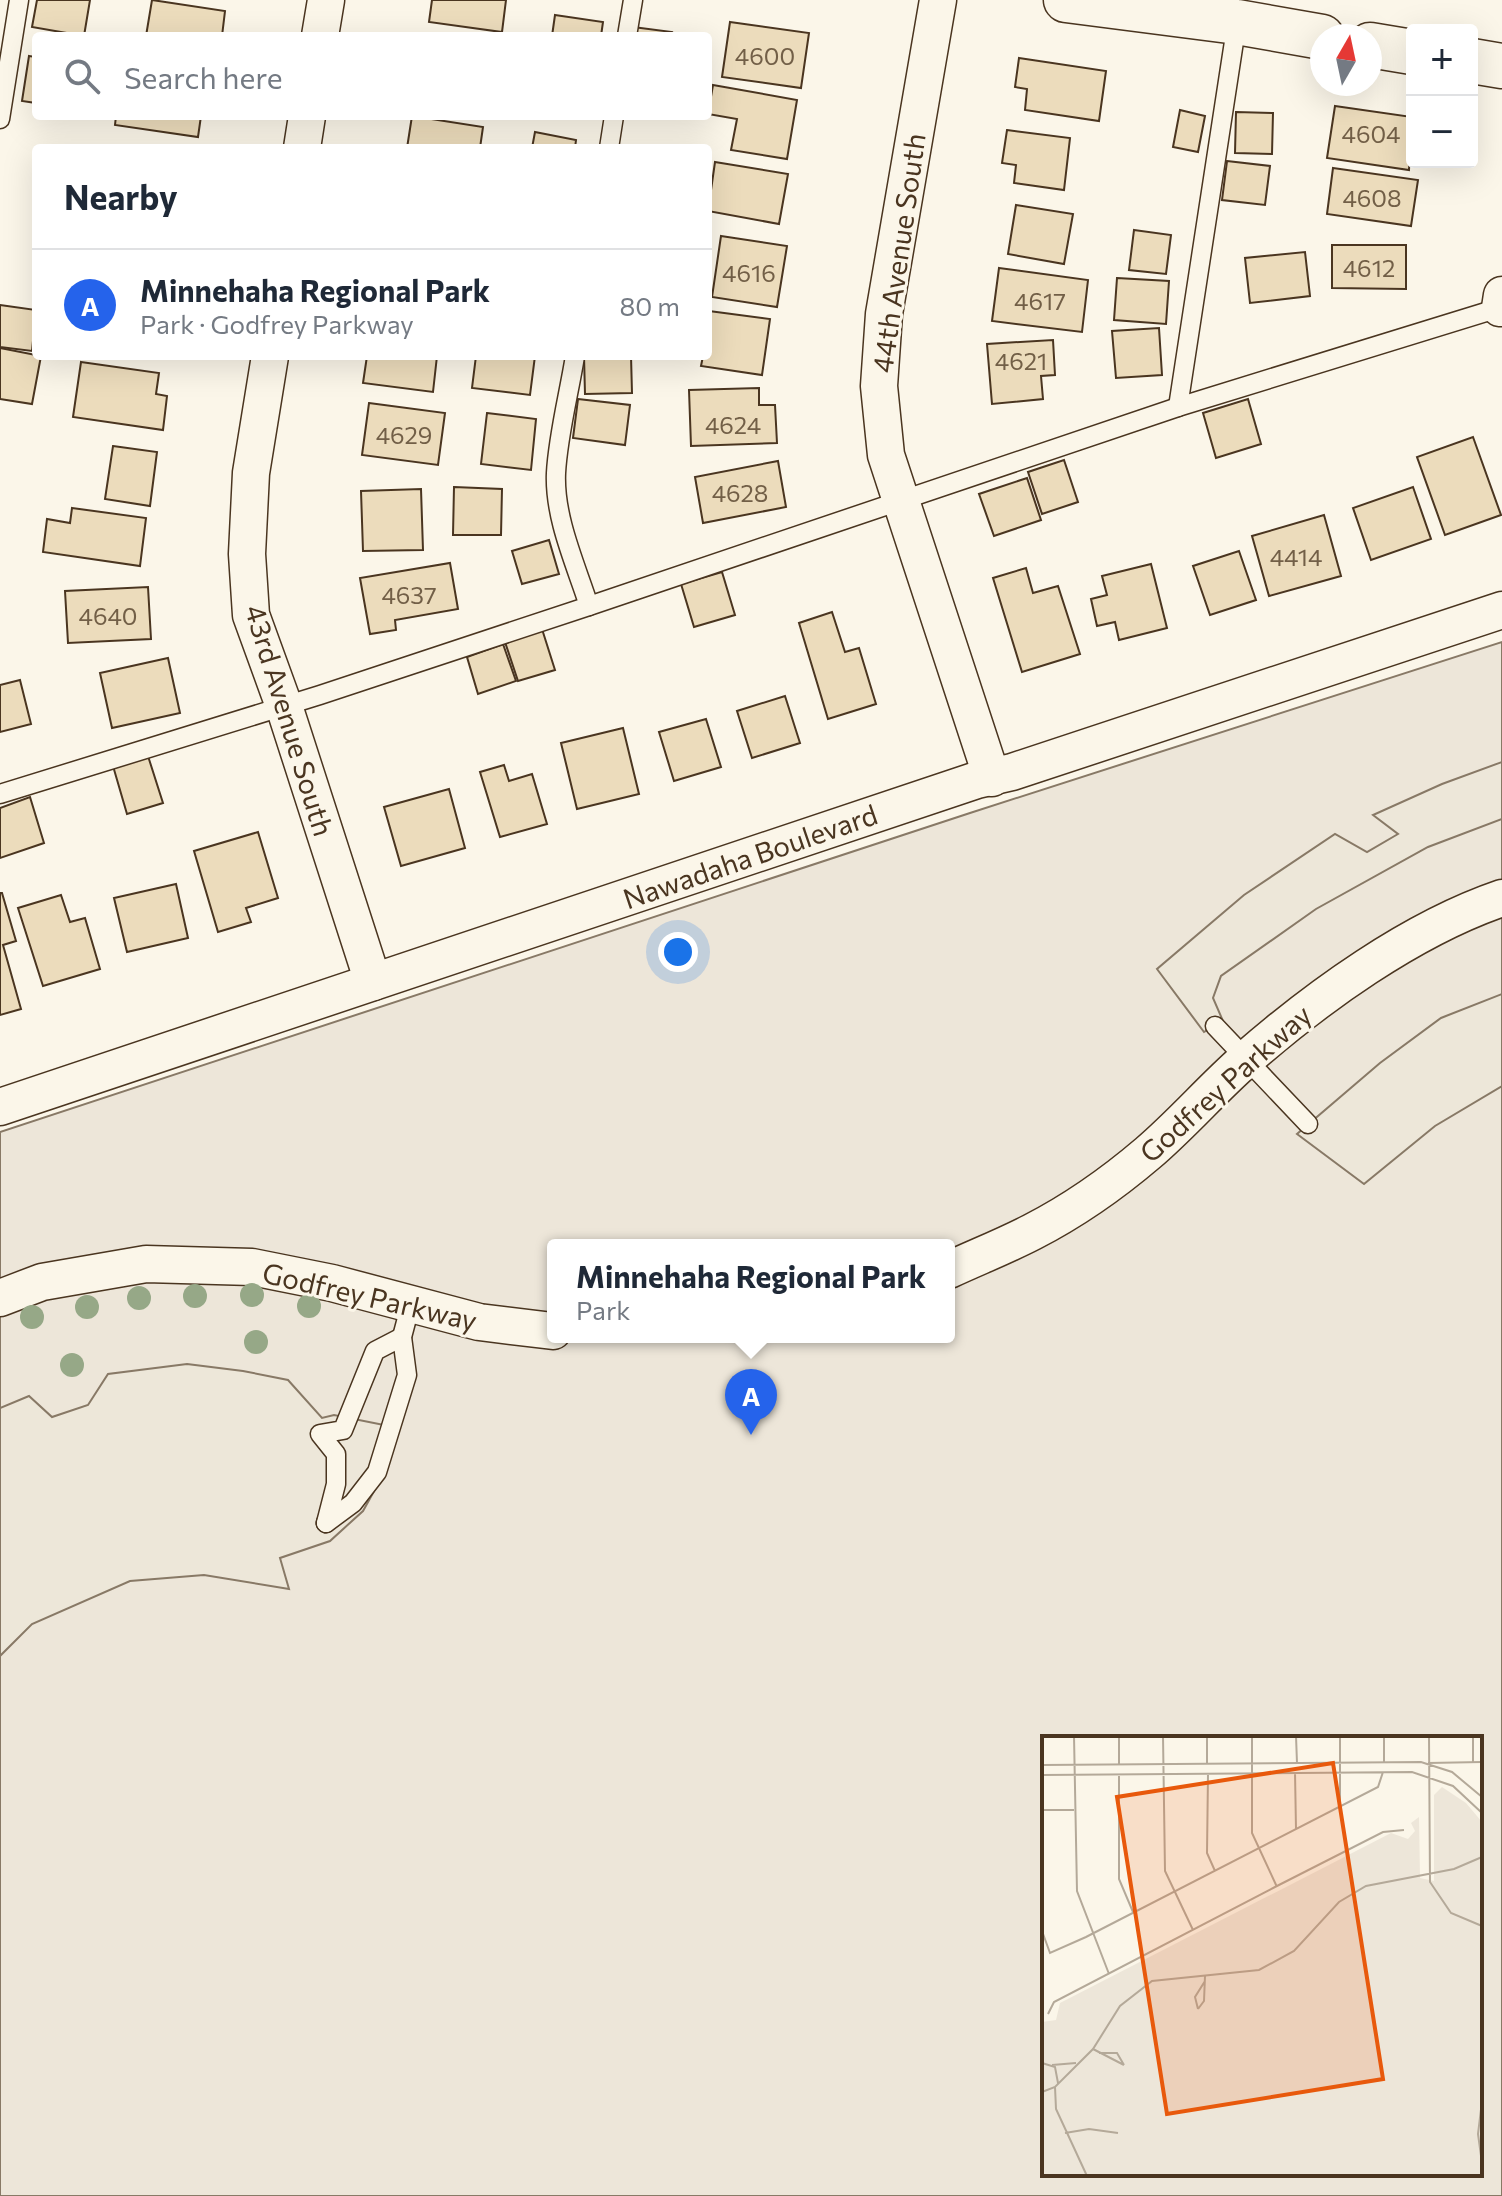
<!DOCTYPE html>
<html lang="en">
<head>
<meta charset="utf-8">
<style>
  body { margin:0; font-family:Commissioner,sans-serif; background:#f2f2f3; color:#1f2937 }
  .controls { position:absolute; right:24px; top:24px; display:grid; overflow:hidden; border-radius:8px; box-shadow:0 8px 32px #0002 }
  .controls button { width:72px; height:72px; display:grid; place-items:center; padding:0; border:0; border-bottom:2px solid #e0e1e3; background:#fff; color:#1f2937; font:40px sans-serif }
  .compass { position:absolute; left:1310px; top:24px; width:72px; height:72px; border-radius:50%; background:#fff; box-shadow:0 8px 32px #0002; rotate:9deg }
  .you { position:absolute; left:678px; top:952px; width:28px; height:28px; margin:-20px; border:6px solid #fff; border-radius:50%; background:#1a73e8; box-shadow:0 0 0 12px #1a73e833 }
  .badge { display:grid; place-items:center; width:52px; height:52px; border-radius:50%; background:#2563eb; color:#fff; font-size:26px; font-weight:700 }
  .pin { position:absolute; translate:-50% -66px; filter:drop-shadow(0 2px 4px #0008) }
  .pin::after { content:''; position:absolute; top:42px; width:28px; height:24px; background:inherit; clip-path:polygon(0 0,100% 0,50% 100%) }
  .popup { position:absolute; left:547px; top:1239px; width:408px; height:104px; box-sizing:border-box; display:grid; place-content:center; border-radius:8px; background:#fff; filter:drop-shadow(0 2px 6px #0005); font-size:26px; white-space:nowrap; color:#747a83 }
  .popup b { font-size:30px; color:#1f2937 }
  .popup::after { content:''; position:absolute; left:50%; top:100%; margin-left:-16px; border:16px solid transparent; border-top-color:#fff }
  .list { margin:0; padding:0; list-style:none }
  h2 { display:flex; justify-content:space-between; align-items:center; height:104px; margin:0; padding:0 32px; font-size:34px }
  h2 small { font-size:26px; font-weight:400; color:#747a83 }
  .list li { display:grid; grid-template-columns:52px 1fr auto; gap:24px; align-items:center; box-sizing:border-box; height:112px; padding:0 32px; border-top:2px solid #e0e1e3 }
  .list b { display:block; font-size:30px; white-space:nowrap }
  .list p { margin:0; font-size:26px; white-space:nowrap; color:#747a83 }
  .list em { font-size:26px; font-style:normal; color:#747a83 }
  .icon { flex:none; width:44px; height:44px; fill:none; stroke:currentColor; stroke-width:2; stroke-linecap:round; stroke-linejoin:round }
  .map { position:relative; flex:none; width:1502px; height:2196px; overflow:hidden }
  .search { position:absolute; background:#fff; box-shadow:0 8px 32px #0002; left:32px; top:32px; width:680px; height:88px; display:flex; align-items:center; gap:20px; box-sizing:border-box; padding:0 28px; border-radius:8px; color:#747a83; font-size:30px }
  .panel { position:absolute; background:#fff; box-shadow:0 8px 32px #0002; left:32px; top:144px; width:680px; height:216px; border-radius:8px }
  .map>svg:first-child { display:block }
  .green { fill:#ede6d9; stroke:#887966; stroke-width:2; fill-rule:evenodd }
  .parking { fill:#ede7d9; stroke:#887966; stroke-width:2 }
  .building { fill:#ecdcbc; stroke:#4a3520; stroke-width:2 }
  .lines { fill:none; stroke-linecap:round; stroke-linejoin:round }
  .service-casing { stroke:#4a3520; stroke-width:21 }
  .minor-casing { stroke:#4a3520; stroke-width:39 }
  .primary-casing { stroke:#4a3520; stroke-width:47 }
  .service { stroke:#fbf6e9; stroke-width:18 }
  .minor { stroke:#fbf6e9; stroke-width:36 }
  .primary { stroke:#fbf6e9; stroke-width:44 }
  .tree { fill:#96a887 }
  .labels { text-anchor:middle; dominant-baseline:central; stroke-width:6; stroke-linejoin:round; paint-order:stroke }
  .number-label { font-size:24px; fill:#725f47 }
  .street-label { font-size:28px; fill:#4a3520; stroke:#fbf6e9 }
  .inset-road { fill:none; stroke:#b4a999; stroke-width:2 }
  .view { fill:#e8590c; fill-opacity:0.15; stroke:#e8590c; stroke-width:4 }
  .inset-edge { fill:none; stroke:#4a3520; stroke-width:4 }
</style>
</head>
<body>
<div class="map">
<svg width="1502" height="2196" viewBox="0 0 1502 2196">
  <rect width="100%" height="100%" fill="#fbf6e9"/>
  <path class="green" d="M1502,642V2196H0V1132L970,813ZM553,1245H949V1337H553ZM1044,1738H1480V2174H1044Z"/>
  <g class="parking">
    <path d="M1502,762V819L1428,847L1316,909L1221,976L1213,998L1223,1021L1204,1032L1157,969L1244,895L1335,834L1367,852L1398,834L1373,815L1442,784Z"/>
    <path d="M1502,994V1086L1435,1126L1364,1184L1297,1134L1380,1063L1441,1018Z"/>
    <path d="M187,1364L243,1371L288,1380L322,1418L334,1415L399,1428L384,1473L363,1511L330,1541L280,1558L289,1589L204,1575L130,1581L32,1624L0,1656V1408L29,1396L52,1417L88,1405L108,1374Z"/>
  </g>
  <g class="building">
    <path d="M37,0H90L84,36L32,27Z"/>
    <path d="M152,0L225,11L222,36H146Z"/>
    <path d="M432,0H506L502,32L429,22Z"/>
    <path d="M555,15L603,22L601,36H552Z"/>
    <path d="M730,22L809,33L801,88L722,77Z"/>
    <path d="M633,27L672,32L671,36H632Z"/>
    <path d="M29,56L36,57V103L22,101Z"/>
    <path d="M1019,58L1106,71L1099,121L1025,110L1027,89L1015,87Z"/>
    <path d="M713,85L797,100L787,159L731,150L737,119L708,114Z"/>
    <path d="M1335,106L1412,117L1409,170L1327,158Z"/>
    <path d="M1180,110L1205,116L1198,152L1173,147Z"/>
    <path d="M1236,112L1273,113L1272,154L1235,153Z"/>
    <path d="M116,116H201L198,137L115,125Z"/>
    <path d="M412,116L483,127L480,148H407Z"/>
    <path d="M1007,130L1070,138L1064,190L1014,183L1016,165L1002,163Z"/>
    <path d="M535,132L576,140L575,148H532Z"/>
    <path d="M1227,161L1270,166L1265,205L1222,200Z"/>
    <path d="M715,162L788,174L779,224L708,211Z"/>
    <path d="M1333,168L1418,180L1411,226L1327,214Z"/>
    <path d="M1016,205L1073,214L1064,264L1008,254Z"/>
    <path d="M1134,230L1171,235L1166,274L1129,270Z"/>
    <path d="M721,236L787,246L777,307L712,297Z"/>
    <path d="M1332,245H1406V289L1332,288Z"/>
    <path d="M1305,252L1310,296L1250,303L1245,258Z"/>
    <path d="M999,268L1088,280L1082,332L992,321Z"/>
    <path d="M1117,278L1169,281L1166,324L1114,320Z"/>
    <path d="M0,305L36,310L32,351L0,347Z"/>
    <path d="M709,311L770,319L762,375L701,366L703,356H708Z"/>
    <path d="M1159,328L1162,375L1116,378L1112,331Z"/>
    <path d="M1053,340L1055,375L1041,376L1043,399L992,404L987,344Z"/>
    <path d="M0,348L41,356L32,404L0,399Z"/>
    <path d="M367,356H437L433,392L363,383Z"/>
    <path d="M476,356H535L530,395L472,388Z"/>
    <path d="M584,356H631L632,393L585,394Z"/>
    <path d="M81,362L159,373L156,394L167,396L163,430L73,417Z"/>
    <path d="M759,388V405H775L777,443L691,446L689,390Z"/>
    <path d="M578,399L630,405L625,445L573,438Z"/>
    <path d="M1248,399L1261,444L1216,458L1203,413Z"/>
    <path d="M369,403L445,413L438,465L362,455Z"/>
    <path d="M487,413L536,419L531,470L481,464Z"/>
    <path d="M1473,437L1501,515L1445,535L1417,457Z"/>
    <path d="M113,446L157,452L150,506L105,499Z"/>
    <path d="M1064,460L1078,502L1042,514L1028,472Z"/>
    <path d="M778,461L786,507L703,523L695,477Z"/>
    <path d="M1027,478L1041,520L994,536L979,494Z"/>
    <path d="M454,487L502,489L501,535H453Z"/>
    <path d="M1413,487L1431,539L1371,560L1353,508Z"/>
    <path d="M421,489L423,550L363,551L361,491Z"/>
    <path d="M72,508L146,518L140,566L43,552L47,519L70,523Z"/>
    <path d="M1324,515L1341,576L1269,596L1252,536Z"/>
    <path d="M549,540L559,574L522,584L512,551Z"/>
    <path d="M1239,551L1256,600L1210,615L1193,566Z"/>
    <path d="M450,563L458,609L395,620L396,630L370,634L360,578Z"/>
    <path d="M1151,564L1167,628L1119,640L1115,622L1097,626L1091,599L1107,595L1102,576Z"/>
    <path d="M1026,568L1033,593L1058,586L1080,654L1022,672L993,578Z"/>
    <path d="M722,572L735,615L694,627L681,584Z"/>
    <path d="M148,587L151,639L68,643L65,591Z"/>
    <path d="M832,612L845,652L859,648L876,704L828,719L799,623Z"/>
    <path d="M542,629L555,670L518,681L505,642Z"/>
    <path d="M503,644L516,681L478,694L467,657Z"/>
    <path d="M168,658L180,713L112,728L100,673Z"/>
    <path d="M20,680L31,724L0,732V685Z"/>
    <path d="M785,696L800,743L752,758L737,711Z"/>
    <path d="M706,719L721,767L674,781L659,732Z"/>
    <path d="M623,728L639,794L577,809L561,743Z"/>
    <path d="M148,756L163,803L127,814L113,766Z"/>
    <path d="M504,765L509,781L532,774L547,824L500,837L480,772Z"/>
    <path d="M449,789L465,848L401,866L384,807Z"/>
    <path d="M30,797L44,843L0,858V808Z"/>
    <path d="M258,832L278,898L246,908L251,922L218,932L194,851Z"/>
    <path d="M176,884L188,938L127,952L114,898Z"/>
    <path d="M0,893H2L16,941L3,945L21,1009L0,1015Z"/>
    <path d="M61,895L70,922L85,918L100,969L43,986L18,908Z"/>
  </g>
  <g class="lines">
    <g class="service-casing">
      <g id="service">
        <path d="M627,36L633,0"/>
        <path d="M0,119L19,0"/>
        <path d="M609,148L614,116"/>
        <path d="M575,356C569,394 558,435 556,473C554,518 576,565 589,606"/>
        <path d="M1178,407L1237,22"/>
        <path d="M0,794L320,695L589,606L1178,407L1502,307"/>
        <path d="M1215,1026L1308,1124"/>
        <path d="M326,1523L353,1503L377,1472L407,1375L402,1337L411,1303"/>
        <path d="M326,1523L336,1484V1454L320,1434L343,1430L375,1351L402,1337"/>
      </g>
    </g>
    <g class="minor-casing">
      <g id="minor">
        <path d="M938,0L884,314L879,386L886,455L992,778"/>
        <path d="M320,36L326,0"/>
        <path d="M302,148L307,116"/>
        <path d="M1500,308L1502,295"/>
        <path d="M270,356L251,473L247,554L251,615L284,706L373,982"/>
        <path d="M0,1107L977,780L1012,772L1502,610"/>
        <path d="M949,1270C977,1257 1005,1246 1032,1232C1073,1211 1114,1182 1148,1153C1182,1124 1212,1089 1245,1060C1317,997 1411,929 1502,898"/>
        <path d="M0,1298L42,1282L146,1264L252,1267L332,1283L479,1322L553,1331"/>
      </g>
    </g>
    <g class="primary-casing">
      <g id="primary">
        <path d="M1066,0L1237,22L1322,37"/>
        <path d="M1370,45L1412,52"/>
        <path d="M1472,61L1502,66"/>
      </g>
    </g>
    <use href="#service" class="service"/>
    <use href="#minor" class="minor"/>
    <use href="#primary" class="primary"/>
  </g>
  <g class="tree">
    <circle cx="252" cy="1295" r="12"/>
    <circle cx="195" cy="1296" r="12"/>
    <circle cx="139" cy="1298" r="12"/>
    <circle cx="309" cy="1306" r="12"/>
    <circle cx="87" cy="1307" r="12"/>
    <circle cx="32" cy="1317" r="12"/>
    <circle cx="256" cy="1342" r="12"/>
    <circle cx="72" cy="1365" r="12"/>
  </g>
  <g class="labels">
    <g class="number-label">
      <text x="765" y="55">4600</text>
      <text x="1371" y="133">4604</text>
      <text x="1372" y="197">4608</text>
      <text x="1369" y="267">4612</text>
      <text x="749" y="272">4616</text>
      <text x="1040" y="300">4617</text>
      <text x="1021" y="360">4621</text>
      <text x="733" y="424">4624</text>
      <text x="404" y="434">4629</text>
      <text x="740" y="492">4628</text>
      <text x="1296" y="556">4414</text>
      <text x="409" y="594">4637</text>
      <text x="108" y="615">4640</text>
    </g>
    <g class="street-label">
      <text transform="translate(898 253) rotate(-82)">44th Avenue South</text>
      <text transform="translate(290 720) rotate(73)">43rd Avenue South</text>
      <text transform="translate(750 856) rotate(-19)">Nawadaha Boulevard</text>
      <text transform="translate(1225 1083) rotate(-42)">Godfrey Parkway</text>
      <text transform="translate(370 1296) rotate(13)">Godfrey Parkway</text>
    </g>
  </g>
  <g transform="translate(1042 1736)">
    <rect width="440" height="440" fill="#fbf6e9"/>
    <path d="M400,51L424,67L440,86V440H0V286L14,284L18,267L349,97L366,103L373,95L369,87L377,81L378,142L392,145V59Z" fill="#ede6d9"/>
    <path class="inset-road" d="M32,0L35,155L67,238M77,0V29M121,0L123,135L151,194M165,0V28M210,0V97L235,151M254,0L255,27M342,0V26M387,0L388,146L409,177L440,190M431,0V26M386,27L440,26M0,29L379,26L410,36L440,61M253,36L254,93M166,38L165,117L173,135M0,39L370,36L411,50L440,77M77,39V143L91,176M298,71V0M0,74H32M0,195L8,217L44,201L336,51L341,36M156,273L162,265L163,240M156,273L153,261L163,245M6,278L12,266L233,151L341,96L362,94M51,313L82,329M57,317H75L82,329M0,327L13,331L16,347M10,329L34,327M13,351L14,373L45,440M0,356L13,351L51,313L78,270L110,245L217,234L252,215L297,166L324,150L412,133L440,121M440,365L436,398L440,427M23,397L47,393L76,397"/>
    <path class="view" d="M291,27L341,343L125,378L75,61Z"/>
    <rect width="440" height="440" class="inset-edge"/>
  </g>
</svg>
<div class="controls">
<button>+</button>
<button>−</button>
</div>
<svg class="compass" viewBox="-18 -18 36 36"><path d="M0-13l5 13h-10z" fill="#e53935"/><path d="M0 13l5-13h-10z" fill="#747a83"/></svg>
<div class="you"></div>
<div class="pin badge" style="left:751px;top:1435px">A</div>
<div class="popup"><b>Minnehaha Regional Park</b>Park</div>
<div class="search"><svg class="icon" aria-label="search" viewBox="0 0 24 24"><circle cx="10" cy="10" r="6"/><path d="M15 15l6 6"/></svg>Search here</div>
<section class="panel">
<h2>Nearby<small></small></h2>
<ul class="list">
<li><span class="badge">A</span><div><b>Minnehaha Regional Park</b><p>Park · Godfrey Parkway</p></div><em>80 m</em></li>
</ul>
</section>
</div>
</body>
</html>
